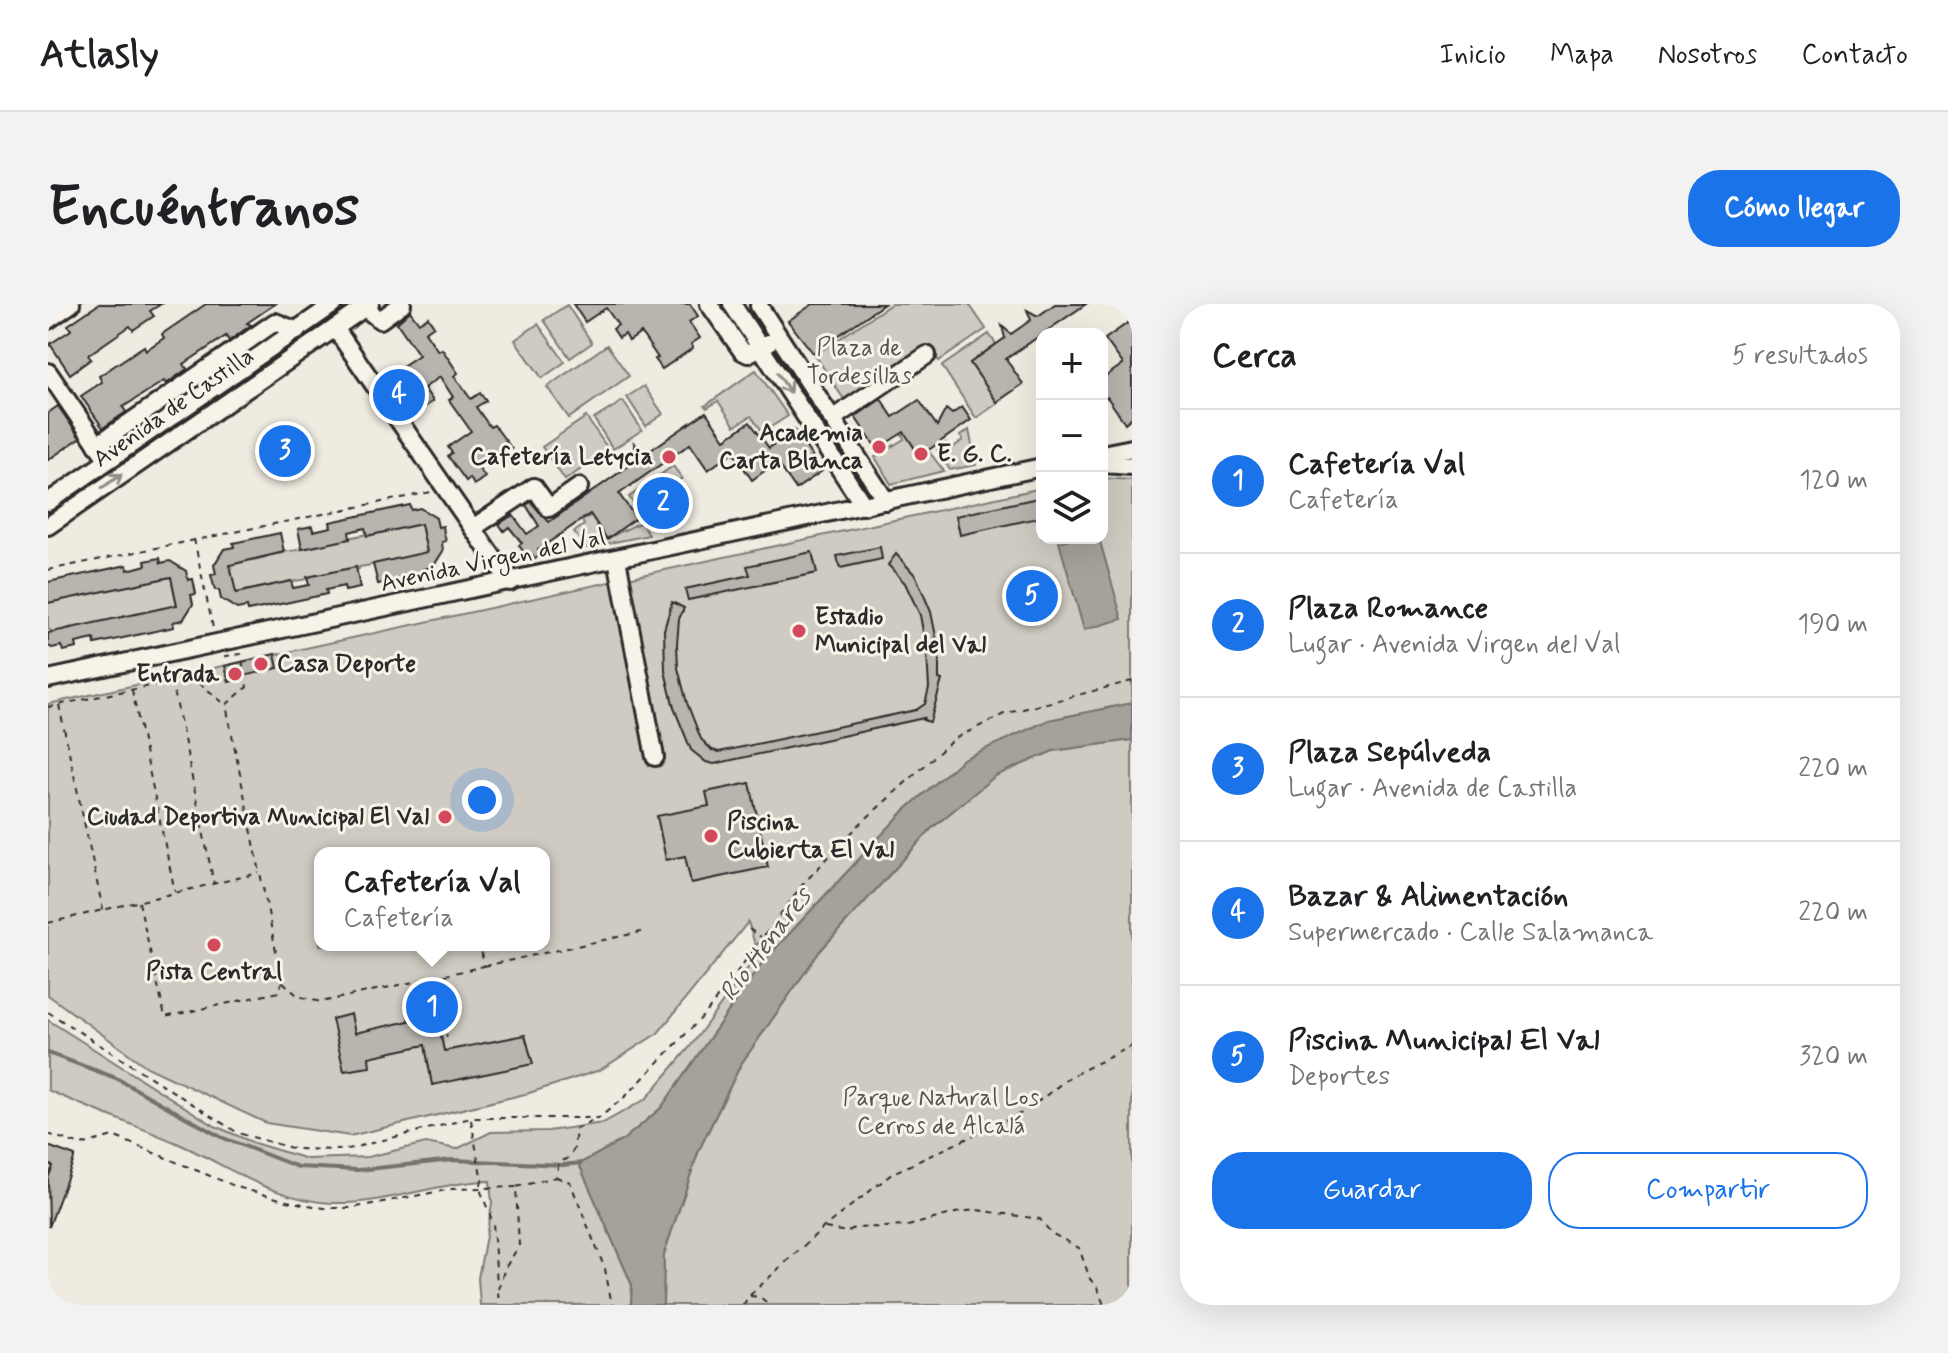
<!DOCTYPE html>
<html lang="es">
<head>
<meta charset="utf-8">
<style>
  body { margin:0; font-family:Mynerve,sans-serif; background:#f2f2f2; color:#202124 }
  .controls { position:absolute; right:24px; top:24px; display:grid; overflow:hidden; border-radius:16px; box-shadow:0 8px 32px #0002 }
  .controls button { width:72px; height:72px; display:grid; place-items:center; padding:0; border:0; border-bottom:2px solid #e0e0e0; background:#fff; color:#202124; font:40px sans-serif }
  .you { position:absolute; left:434px; top:496px; width:28px; height:28px; margin:-20px; border:6px solid #fff; border-radius:50%; background:#1a73e8; box-shadow:0 0 0 12px #1a73e833 }
  .badge { display:grid; place-items:center; width:52px; height:52px; border-radius:50%; background:#1a73e8; color:#fff; font-size:26px; font-weight:700 }
  .pin { position:absolute; translate:-50% -50%; border:4px solid #fff; box-shadow:0 2px 8px #0006 }
  .popup { position:absolute; left:266px; top:543px; width:236px; height:104px; box-sizing:border-box; display:grid; place-content:center; border-radius:16px; background:#fff; filter:drop-shadow(0 2px 6px #0005); font-size:26px; white-space:nowrap; color:#757577 }
  .popup b { font-size:30px; color:#202124 }
  .popup::after { content:''; position:absolute; left:50%; top:100%; margin-left:-16px; border:16px solid transparent; border-top-color:#fff }
  .list { margin:0; padding:0; list-style:none }
  h2 { display:flex; justify-content:space-between; align-items:center; height:104px; margin:0; padding:0 32px; font-size:34px }
  h2 small { font-size:26px; font-weight:400; color:#757577 }
  .list li { display:grid; grid-template-columns:52px 1fr auto; gap:24px; align-items:center; box-sizing:border-box; height:144px; padding:0 32px; border-top:2px solid #e0e0e0 }
  .list b { display:block; font-size:30px; white-space:nowrap }
  .list p { margin:0; font-size:26px; white-space:nowrap; color:#757577 }
  .list em { font-size:26px; font-style:normal; color:#757577 }
  .actions { display:flex; gap:16px; padding:24px 32px }
  .actions a { flex:1; padding:18px 0; border:2px solid #1a73e8; border-radius:32px; text-align:center; font-size:28px; color:#1a73e8 }
  .actions .main { background:#1a73e8; color:#fff }
  .icon { flex:none; width:44px; height:44px; fill:none; stroke:currentColor; stroke-width:2; stroke-linecap:round; stroke-linejoin:round }
  .map { position:relative; flex:none; width:1084px; height:1001px; overflow:hidden; border-radius:32px }
  header { display:flex; align-items:center; gap:48px; box-sizing:border-box; height:112px; padding:0 40px; background:#fff; border-bottom:2px solid #e0e0e0 }
  header strong { font-size:38px }
  nav { display:flex; gap:44px; margin-inline-start:auto; font-size:28px }
  .intro { display:flex; align-items:center; justify-content:space-between; box-sizing:border-box; height:192px; padding:0 48px }
  h1 { margin:0; font-size:56px }
  .button { padding:20px 36px; border-radius:32px; background:#1a73e8; color:#fff; font-size:28px; font-weight:700 }
  main { display:flex; gap:48px; padding:0 48px }
  aside { flex:1; background:#fff; border-radius:32px; box-shadow:0 8px 32px #0002 }
  .map>svg:first-child { display:block }
  .green { fill:#cfcbc2; stroke:#7d7b76; stroke-width:2; fill-rule:evenodd }
  .water { fill:#a4a29a; stroke:#74726e; stroke-width:2 }
  .lines { fill:none; stroke-linecap:round; stroke-linejoin:round }
  .stream { stroke:#74726e; stroke-width:4 }
  .building { fill:#b8b5ae; stroke:#2b2b2b; stroke-width:2 }
  .minor-casing { stroke:#2b2b2b; stroke-width:22 }
  .path { stroke:#2b2b2b; stroke-width:2; stroke-dasharray:6 6; stroke-linecap:butt }
  .minor { stroke:#f7f3e8; stroke-width:16 }
  .oneway { stroke:#918f8a }
  .poi-dot { fill:#d1495b; stroke:#f7f3e8; stroke-width:3 }
  .labels { text-anchor:middle; dominant-baseline:central; stroke-width:6; stroke-linejoin:round; paint-order:stroke }
  .park-label { font-size:24px; fill:#545351; stroke:#f7f3e8 }
  .street-label { font-size:24px; fill:#2b2b2b; stroke:#f7f3e8 }
  .poi-label { font-size:24px; font-weight:bold; fill:#2b2b2b; stroke:#f7f3e8; text-anchor:end }
  .water-label { font-size:26px; font-style:italic; fill:#555552; stroke:#f7f3e8 }
</style>
</head>
<body>
<header>
<strong>Atlasly</strong>
<nav><a>Inicio</a><a>Mapa</a><a>Nosotros</a><a>Contacto</a></nav>
</header>
<div class="intro"><h1>Encuéntranos</h1><a class="button">Cómo llegar</a></div>
<main>
<div class="map">
<svg width="1084" height="1001" viewBox="0 0 1084 1001">
  <rect width="100%" height="100%" fill="#efebe0"/>
  <filter id="ink" filterUnits="userSpaceOnUse"><feTurbulence type="fractalNoise" baseFrequency=".0125" numOctaves="2"/><feDisplacementMap in="SourceGraphic" scale="16" xChannelSelector="R" yChannelSelector="G"/><feConvolveMatrix kernelMatrix="1 2 1 2 8 2 1 2 1" color-interpolation-filters="sRGB"/></filter>
  <g filter="url(#ink)">
    <g class="green">
      <path d="M843,0H921L938,25L891,57L880,41L848,62L801,103L767,51Z"/>
      <path d="M519,1L544,39L522,54L496,16Z"/>
      <path d="M490,20L517,58L494,74L467,36Z"/>
      <path d="M941,30L948,40L922,59L950,99L928,114L894,62Z"/>
      <path d="M559,41L581,72L521,114L499,83Z"/>
      <path d="M708,66L740,112L715,128L703,112L687,122L670,97L659,104L657,102Z"/>
      <path d="M596,82L615,110L598,122L579,93Z"/>
      <path d="M575,97L594,126L565,145L546,115Z"/>
      <path d="M538,113L561,146L517,176L494,143Z"/>
      <path d="M863,122L870,131L862,137L871,153L882,149L896,167L843,180L827,153L856,135L854,129Z"/>
      <path d="M921,126L928,161L902,166L889,146L898,139L903,145L915,136L912,132Z"/>
      <path d="M625,162L634,174L590,205L581,193Z"/>
      <path d="M1054,174L1084,176V399L1001,416L915,455L856,507L714,659L613,804L575,836L531,860L584,981L583,1001H432L430,974L444,900L442,877C389,878 337,901 284,899C225,896 182,863 131,840C88,821 43,806 0,786V716L167,822L206,839L259,855L320,853L378,839L409,845L443,828L500,827L555,819L598,795L641,744L710,650L700,618L610,729L552,766L481,789L302,832L218,819L99,763L0,691V400L994,184V234H1054ZM272,549H496V641H272Z"/>
      <path d="M549,208L558,214L548,221L558,235L593,218L601,231L537,244L526,228L536,221L534,217Z"/>
      <path d="M373,220L379,248L354,256H344L343,258L311,263V265L196,287L192,290L185,286L182,261L218,253V251L236,249V247C243,248 264,244 268,240Z"/>
      <path d="M123,273L129,301C120,305 113,302 104,308L103,307L72,315L71,314L57,319L56,317L25,325L24,323L7,329L0,325V297Z"/>
      <path d="M1084,436V1001H615L616,950L651,846L693,760L772,647L884,524L947,472L1005,447Z"/>
    </g>
    <g class="water">
      <path d="M1026,234H1051L1074,315L1036,326L1011,238Z"/>
      <path d="M1084,399V436L1005,447L947,472L884,524L772,647L693,760L651,846L616,950L615,1001H583L584,981L531,860L575,836L613,804L714,659L856,507L915,455L1001,416Z"/>
    </g>
    <g class="lines">
      <path class="stream" d="M0,749L68,774L173,833L250,863L310,866L405,856L515,861L533,859"/>
    </g>
    <g class="building">
      <path d="M51,0H113L102,7L106,12L85,26L82,22L40,51L43,55L22,70L2,40L23,26L20,21Z"/>
      <path d="M158,0H227L199,19L203,21L181,37L178,32L136,60L139,65L118,80L116,77L75,103L78,108L55,124L33,92L54,78L51,72L96,42L98,46L116,34L114,30Z"/>
      <path d="M525,0H642L650,12L641,18L652,34L643,40L645,44L614,65L607,55L610,54L593,29L581,37L577,30L571,34L565,25L570,21L558,4L537,18Z"/>
      <path d="M765,0H836L765,49L740,17Z"/>
      <path d="M1007,0H1038L958,55L975,80L949,98L922,59L957,34L954,22L963,30L983,16L979,6L990,12Z"/>
      <path d="M362,7L371,19L380,13L386,22L377,28L390,47L394,45L410,69L406,72L423,95L432,89L438,97L428,103L442,123L446,121L464,145L460,148L464,155L453,162L445,150L428,161L437,173L426,181L422,174L418,177L400,152L404,149L400,143L423,127L401,96L405,93L392,73L376,84L385,97L374,105L369,98L366,100L349,76L352,74L347,67L371,51L349,19Z"/>
      <path d="M1084,16V113L1077,119L1059,93L1054,96V75L1075,60L1057,35Z"/>
      <path d="M833,95L845,113L871,96L889,122L898,105L904,110L914,103L923,116L872,152L856,128L829,145L807,113Z"/>
      <path d="M10,102L32,134L0,156V109Z"/>
      <path d="M658,108L677,135L702,118L721,144L746,126L774,167L748,185L729,158L704,176L685,148L660,166L642,140L571,190L588,214L559,235L542,210L490,246L493,250L487,255L484,251L479,254L471,241L474,239L461,223L456,227L451,220L465,211L479,230L491,222L478,201L483,198L501,218L589,156L586,139L597,150Z"/>
      <path d="M994,193V213L912,231L908,212Z"/>
      <path d="M362,201L363,206L372,204L388,214L390,223L395,222L396,229L398,237L394,238L395,247L385,263L375,265L376,270L330,280L325,260L379,248L373,220L319,232L317,224L301,228L302,235L254,245L250,225L264,222L265,227L283,223L282,218Z"/>
      <path d="M232,229L236,248L182,261L188,289L243,277L245,284L261,281L259,273L308,263L312,284L297,287L296,282L278,286L279,290L200,307L199,303L189,305L173,295L171,286H167L163,271L168,270L166,261L176,245L186,243L185,239Z"/>
      <path d="M832,243L834,255L792,264L789,252Z"/>
      <path d="M764,248L769,269L640,296L637,285L702,271L699,262Z"/>
      <path d="M848,250L868,272L883,308L891,347V375L894,376L882,418L875,416L876,414L666,460L658,458L643,446L626,404L617,367L616,326L624,298L636,304L631,315L629,340L630,364L639,399L653,435L664,446L671,448L868,406L877,400L881,384L879,349L872,311L857,279L840,261Z"/>
      <path d="M112,254L113,259L122,257L138,267L140,276L145,275L148,290L143,291L145,300L135,316L125,318L126,323L47,340L46,335L28,339L29,344L15,347L13,342L4,344L0,342V329L129,301L123,273L0,299V278L79,261L80,266L98,261L97,257Z"/>
      <path d="M227,350L230,364L195,372V374L181,378L177,362Z"/>
      <path d="M702,479L720,563L643,579L637,552L618,556L609,512L661,502L658,488Z"/>
      <path d="M387,702L396,747L477,731L485,760L384,781L377,741L321,753L322,763L296,767L284,715L303,710L307,729L361,717L360,707Z"/>
      <path d="M0,842L27,852L1,923L0,874L5,862L0,860Z"/>
    </g>
    <g class="lines">
      <g class="minor-casing">
        <g id="minor">
          <path d="M661,0L694,47L700,50L720,39"/>
          <path d="M684,0L816,202"/>
          <path d="M711,2L838,197"/>
          <path d="M317,4L332,16L354,0"/>
          <path d="M0,16L23,0"/>
          <path d="M287,24L462,278"/>
          <path d="M0,68L55,149"/>
          <path d="M784,115L879,51"/>
          <path d="M49,141L227,18L249,27"/>
          <path d="M1054,150L1084,144"/>
          <path d="M1054,160L1084,162"/>
          <path d="M0,198L286,0"/>
          <path d="M0,222L322,0"/>
          <path d="M425,224L486,183L501,204L531,183"/>
          <path d="M569,255L607,453"/>
          <path d="M0,375L994,163"/>
        </g>
      </g>
      <g class="path">
        <path d="M146,235L165,324"/>
        <path d="M0,266L383,188"/>
        <path d="M124,377L166,580"/>
        <path d="M84,386L127,588"/>
        <path d="M11,401L55,606"/>
        <path d="M0,403L144,373L178,401"/>
        <path d="M91,598L117,713L231,688L234,677L178,401L199,383L193,350L171,353"/>
        <path d="M0,619L211,569"/>
        <path d="M701,625L713,633"/>
        <path d="M436,662L593,628"/>
        <path d="M385,674L436,662L432,641"/>
        <path d="M235,678L250,692L273,698L384,674L399,733"/>
        <path d="M0,708L190,829L247,845L296,846L423,814H551L579,791L658,709L755,580L812,520L906,435L956,410L1084,377"/>
        <path d="M423,816L434,877L432,885L445,919L449,981"/>
        <path d="M0,830L33,841L65,832L189,883L239,897L276,904H303L404,885L468,883"/>
        <path d="M508,873L522,878L557,965L564,1001"/>
        <path d="M777,924L799,928L806,924L860,922L911,908L929,906L992,915L1003,929L1031,944L1042,975L1049,983L1056,1001"/>
        <path d="M450,985L457,964L471,942L468,883L508,873L511,858L519,855L526,845L528,825L547,815"/>
        <path d="M450,988L451,1001"/>
        <path d="M702,992L712,993L722,1001"/>
        <path d="M695,1001L701,992L776,923L845,869L978,807L1023,772L1084,742"/>
      </g>
      <use href="#minor" class="minor"/>
    </g>
    <defs><path id="oneway-shaft" d="M-6 0H5M1.5-3L5.5 0L1.5 3" fill="none" stroke-width="1.6" stroke-linecap="round" stroke-linejoin="round" transform="scale(2)"/></defs>
    <g class="oneway">
      <use href="#oneway-shaft" transform="translate(736 79) rotate(57)"/>
      <use href="#oneway-shaft" transform="translate(64 177) rotate(-35)"/>
    </g>
  </g>
  <g class="poi-dot">
    <circle cx="831" cy="143" r="8"/>
    <circle cx="873" cy="150" r="8"/>
    <circle cx="621" cy="153" r="8"/>
    <circle cx="751" cy="327" r="8"/>
    <circle cx="213" cy="360" r="8"/>
    <circle cx="187" cy="370" r="8"/>
    <circle cx="397" cy="513" r="8"/>
    <circle cx="663" cy="532" r="8"/>
    <circle cx="166" cy="641" r="8"/>
  </g>
  <g class="labels">
    <g class="park-label">
      <text x="811" y="44">Plaza de<tspan x="811" dy="28">Tordesillas</tspan></text>
      <text x="893" y="794">Parque Natural Los<tspan x="893" dy="28">Cerros de Alcalá</tspan></text>
    </g>
    <g class="street-label">
      <text transform="translate(126 104) rotate(-35)">Avenida de Castilla</text>
      <text transform="translate(445 257) rotate(-12)">Avenida Virgen del Val</text>
    </g>
    <g class="poi-label">
      <text x="815" y="129">Academia<tspan x="815" dy="28">Carta Blanca</tspan></text>
      <text x="889" y="150" text-anchor="start">E. G. C.</text>
      <text x="605" y="153">Cafetería Letycia</text>
      <text x="767" y="313" text-anchor="start">Estadio<tspan x="767" dy="28">Municipal del Val</tspan></text>
      <text x="229" y="360" text-anchor="start">Casa Deporte</text>
      <text x="171" y="370">Entrada</text>
      <text x="381" y="513">Ciudad Deportiva Municipal El Val</text>
      <text x="679" y="518" text-anchor="start">Piscina<tspan x="679" dy="28">Cubierta El Val</tspan></text>
      <text x="166" y="668" text-anchor="middle">Pista Central</text>
    </g>
    <g class="water-label">
      <text transform="translate(718 641) rotate(-53)">Río Henares</text>
    </g>
  </g>
</svg>
<div class="controls">
<button>+</button>
<button>−</button>
<button><svg class="icon" aria-label="layers" viewBox="0 0 24 24"><path d="M12 4l9 5-9 5-9-5zM3 14l9 5 9-5"/></svg></button>
</div>
<div class="you"></div>
<div class="pin badge" style="left:384px;top:703px">1</div>
<div class="popup"><b>Cafetería Val</b>Cafetería</div>
<div class="pin badge" style="left:615px;top:199px">2</div>
<div class="pin badge" style="left:237px;top:147px">3</div>
<div class="pin badge" style="left:351px;top:91px">4</div>
<div class="pin badge" style="left:984px;top:292px">5</div>
</div>
<aside>
<h2>Cerca<small>5 resultados</small></h2>
<ul class="list">
<li><span class="badge">1</span><div><b>Cafetería Val</b><p>Cafetería</p></div><em>120 m</em></li>
<li><span class="badge">2</span><div><b>Plaza Romance</b><p>Lugar · Avenida Virgen del Val</p></div><em>190 m</em></li>
<li><span class="badge">3</span><div><b>Plaza Sepúlveda</b><p>Lugar · Avenida de Castilla</p></div><em>220 m</em></li>
<li><span class="badge">4</span><div><b>Bazar &amp; Alimentación</b><p>Supermercado · Calle Salamanca</p></div><em>220 m</em></li>
<li><span class="badge">5</span><div><b>Piscina Municipal El Val</b><p>Deportes</p></div><em>320 m</em></li>
</ul>
<div class="actions"><a class="main">Guardar</a><a>Compartir</a></div>
</aside>
</main>
</body>
</html>
